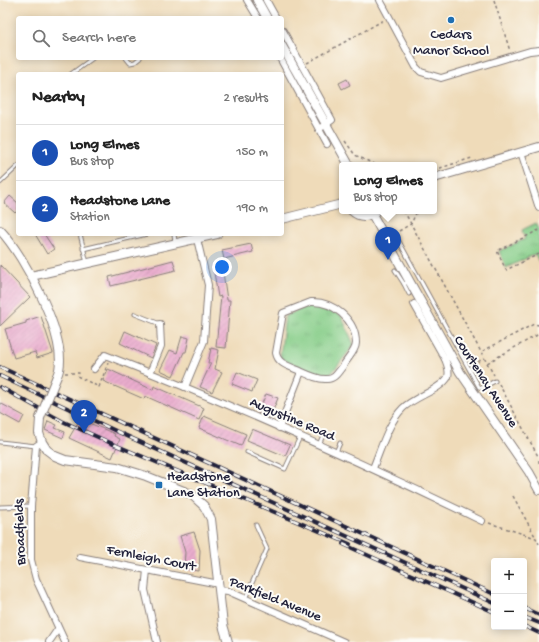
<!DOCTYPE html>
<html lang="en">
<head>
<meta charset="utf-8">
<style>
  body { margin:0; font-family:"Gochi Hand",sans-serif; background:#f6f6f6; color:#222 }
  .controls { position:absolute; right:12px; bottom:12px; display:grid; overflow:hidden; border-radius:4px; box-shadow:0 2px 10px #0003 }
  .controls button { width:36px; height:36px; display:grid; place-items:center; padding:0; border:0; border-bottom:1px solid #e0e0e0; background:#fff; color:#222; font:20px sans-serif }
  .you { position:absolute; left:222px; top:267px; width:14px; height:14px; margin:-10px; border:3px solid #fff; border-radius:50%; background:#1a73e8; box-shadow:0 0 0 6px #1a73e833 }
  .badge { display:grid; place-items:center; width:26px; height:26px; border-radius:50%; background:#b45309; color:#fff; font-size:13px; font-weight:700 }
  .pin { position:absolute; translate:-50% -33px; filter:drop-shadow(0 1px 2px #0008) }
  .pin::after { content:''; position:absolute; top:21px; width:14px; height:12px; background:inherit; clip-path:polygon(0 0,100% 0,50% 100%) }
  .popup { position:absolute; left:339px; top:162px; width:98px; height:52px; box-sizing:border-box; display:grid; place-content:center; border-radius:4px; background:#fff; filter:drop-shadow(0 1px 3px #0005); font-size:13px; white-space:nowrap; color:#767676 }
  .popup b { font-size:15px; color:#222 }
  .popup::after { content:''; position:absolute; left:50%; top:100%; margin-left:-8px; border:8px solid transparent; border-top-color:#fff }
  .list { margin:0; padding:0; list-style:none }
  h2 { display:flex; justify-content:space-between; align-items:center; height:52px; margin:0; padding:0 16px; font-size:17px }
  h2 small { font-size:13px; font-weight:400; color:#767676 }
  .list li { display:grid; grid-template-columns:26px 1fr auto; gap:12px; align-items:center; box-sizing:border-box; height:56px; padding:0 16px; border-top:1px solid #e0e0e0 }
  .list b { display:block; font-size:15px; white-space:nowrap }
  .list p { margin:0; font-size:13px; white-space:nowrap; color:#767676 }
  .list em { font-size:13px; font-style:normal; color:#767676 }
  .icon { flex:none; width:22px; height:22px; fill:none; stroke:currentColor; stroke-width:2; stroke-linecap:round; stroke-linejoin:round }
  .map { position:relative; flex:none; width:539px; height:642px; overflow:hidden }
  .search { position:absolute; background:#fff; box-shadow:0 2px 10px #0003; left:16px; top:16px; width:268px; height:44px; display:flex; align-items:center; gap:10px; box-sizing:border-box; padding:0 14px; border-radius:4px; color:#767676; font-size:15px }
  .panel { position:absolute; background:#fff; box-shadow:0 2px 10px #0003; left:16px; top:72px; width:268px; height:164px; border-radius:4px }
  .map>svg:first-child { display:block }
  .grass { fill:url(#grass-tufts); stroke:#547862 }
  .building { fill:url(#building-hatch) }
  .lines { fill:none; stroke-linecap:round; stroke-linejoin:round }
  .service-casing { stroke:#887e7a; stroke-width:5 }
  .minor-casing { stroke:#887e7a; stroke-width:8 }
  .tertiary-casing { stroke:#887e7a; stroke-width:10 }
  .path { stroke:#887e7a; stroke-width:1.5; stroke-dasharray:3 3; stroke-linecap:butt }
  .service { stroke:#fff; stroke-width:3 }
  .minor { stroke:#fff; stroke-width:6 }
  .tertiary { stroke:#fff; stroke-width:8 }
  .rail-casing { stroke:#22223b; stroke-width:4 }
  .rail { stroke:#fdfcf7; stroke-width:2.5; stroke-dasharray:8; stroke-linecap:butt }
  .tertiary-bridge-casing { stroke:#887e7a; stroke-width:10; stroke-linecap:butt }
  .tertiary-bridge { stroke:#fff; stroke-width:8 }
  .poi-dot { fill:#1f6fb2; stroke:#fdfcf7; stroke-width:1.5 }
  .labels { text-anchor:middle; dominant-baseline:central; stroke-width:4; stroke-linejoin:round; paint-order:stroke }
  .poi-label { font-size:14px; fill:#22223b; stroke:#fdfcf7 }
  .street-label { font-size:14px; fill:#22223b; stroke:#fdfcf7 }
</style>
</head>
<body>
<div class="map">
<svg width="539" height="642" viewBox="0 0 539 642">
  <defs>
    <pattern id="grass-tufts" width="24" height="20" patternUnits="userSpaceOnUse"><rect width="24" height="20" fill="#86cd88"/><path d="M3 7l-1-3M5 7V3M7 7l1-3M15 17l-1-3M17 17v-4M19 17l1-3" fill="none" stroke="#73b076"/></pattern>
    <pattern id="building-hatch" width="6" height="6" patternUnits="userSpaceOnUse"><rect width="6" height="6" fill="#eaadce"/><path d="M-1 1l2-2M0 6l6-6M5 7l2-2" fill="none" stroke="#c895b2"/></pattern>
  </defs>
  <rect width="100%" height="100%" fill="#fdfcf7"/>
  <filter id="ink" filterUnits="userSpaceOnUse"><feTurbulence type="fractalNoise" baseFrequency=".025" numOctaves="2"/><feDisplacementMap in="SourceGraphic" scale="8" xChannelSelector="R" yChannelSelector="G"/><feConvolveMatrix kernelMatrix="1 2 1 2 8 2 1 2 1" color-interpolation-filters="sRGB"/></filter>
  <filter id="wash" filterUnits="userSpaceOnUse"><feTurbulence type="fractalNoise" baseFrequency=".012" numOctaves="4" result="noise"/><feDisplacementMap in="SourceGraphic" scale="16" xChannelSelector="R" yChannelSelector="G"/><feGaussianBlur stdDeviation="0.9" result="paint"/><feColorMatrix in="noise" values="0 0 0 0 0 0 0 0 0 0 0 0 0 0 0 0 0 1.4 0 .05"/><feComposite in="paint" operator="in"/></filter>
  <g filter="url(#wash)">
    <rect width="100%" height="100%" fill="#efdbb9"/>
    <g class="grass">
      <path d="M536,223L539,229V262L535,254L506,268L499,251L525,239L522,230Z"/>
      <path d="M313,304L341,315L354,345L327,379L280,358L285,316Z"/>
    </g>
    <g id="blocks">
      <g class="building">
        <path d="M347,79L350,85L342,89L339,83Z"/>
        <path d="M10,196L18,203V210L15,213L4,203Z"/>
        <path d="M35,234H44L54,249L47,254Z"/>
        <path d="M251,244L253,252L224,259L222,250Z"/>
        <path d="M173,260L176,270L111,286L109,277Z"/>
        <path d="M0,265L30,297L0,326Z"/>
        <path d="M222,265L227,300H230L226,348L216,347L221,296L218,297L213,266Z"/>
        <path d="M41,316L53,353L37,358L35,352L14,358L5,329L26,323V321Z"/>
        <path d="M125,331L156,345L151,358L120,343Z"/>
        <path d="M182,336L189,338L186,352H184L173,376L160,370L170,350L177,353Z"/>
        <path d="M211,348L219,350L215,369L222,372L212,392L200,387L211,363H208Z"/>
        <path d="M108,369L153,390L154,386L204,408L199,420L145,396L144,399L103,381Z"/>
        <path d="M237,372L257,380L252,392L232,384Z"/>
        <path d="M266,394L278,398L270,418L258,413Z"/>
        <path d="M0,403L24,416L20,424L0,413Z"/>
        <path d="M204,416L246,434L241,446L199,428Z"/>
        <path d="M80,419L115,434L114,436L120,439L112,458L69,438Z"/>
        <path d="M48,421L57,425L55,428L65,432L63,438L45,430Z"/>
        <path d="M252,429L290,445L285,456L247,440Z"/>
        <path d="M194,532L200,550L199,571L184,569L185,552L180,536Z"/>
      </g>
    </g>
  </g>
  <g filter="url(#ink)">
    <use href="#blocks" fill-opacity="0" stroke="#887e7a" stroke-width="1"/>
    <g class="lines">
      <g class="service-casing">
        <g id="service">
          <path d="M126,58L130,63L135,62L140,58"/>
          <path d="M71,74L93,58"/>
          <path d="M0,183L18,166"/>
          <path d="M80,234L87,263"/>
          <path d="M174,234L175,242"/>
          <path d="M396,236L479,387L482,388L495,381"/>
          <path d="M83,249L147,234"/>
          <path d="M395,270L404,284L408,282"/>
          <path d="M404,284L409,294"/>
          <path d="M135,314L160,324"/>
          <path d="M0,442L36,446"/>
          <path d="M319,445L323,435"/>
          <path d="M247,452L285,469L300,437"/>
          <path d="M336,452L340,443"/>
          <path d="M0,507L31,506"/>
          <path d="M245,599L267,549L256,525"/>
        </g>
      </g>
      <g class="minor-casing">
        <g id="minor">
          <path d="M247,0L258,18"/>
          <path d="M266,0L276,18"/>
          <path d="M380,0L416,67L421,72L441,78L530,51L539,50"/>
          <path d="M283,31L332,120L319,129"/>
          <path d="M280,58L327,144"/>
          <path d="M521,152L539,208"/>
          <path d="M311,302C333,301 356,320 356,343C356,351 347,359 343,366C338,372 335,379 327,379C318,380 307,374 298,370C289,366 278,364 276,353L283,313Z"/>
          <path d="M414,304L445,359"/>
          <path d="M94,369L105,355C233,405 359,461 482,521"/>
          <path d="M150,373L161,346L160,324"/>
          <path d="M185,387L204,341L208,285L197,239"/>
          <path d="M279,428L301,372"/>
          <path d="M42,442L36,446L31,506V560L36,579L65,642"/>
          <path d="M373,468C381,449 388,423 403,408C414,397 442,389 448,377C450,371 447,364 445,359L451,355"/>
          <path d="M80,557L219,584"/>
          <path d="M147,570L145,590L157,642"/>
          <path d="M219,590L228,591L344,642"/>
          <path d="M49,642L58,629"/>
        </g>
      </g>
      <g class="tertiary-casing">
        <g id="tertiary">
          <path d="M257,0L267,18"/>
          <path d="M282,46L349,165"/>
          <path d="M434,178L539,147"/>
          <path d="M352,211C360,218 368,217 376,211"/>
          <path d="M372,214L460,372L529,472L539,490"/>
          <path d="M282,219L342,204"/>
          <path d="M0,230C24,255 72,343 57,376"/>
          <path d="M31,276L217,234"/>
          <path d="M40,418L39,433L42,442L47,450L55,456L65,460L117,467L146,476L191,494L204,506L211,519L223,625L228,642"/>
        </g>
      </g>
      <g class="path">
        <path d="M494,0L510,51"/>
        <path d="M307,63L384,20"/>
        <path d="M345,141L355,155L376,165"/>
        <path d="M434,170L472,158"/>
        <path d="M404,211L481,352"/>
        <path d="M539,230L497,251L506,270L539,254"/>
        <path d="M399,231L411,224L417,211"/>
        <path d="M539,325L534,324L481,352L487,363L539,334"/>
        <path d="M487,363L494,375"/>
        <path d="M473,365L484,358"/>
        <path d="M65,373H79L77,376L99,387L108,363"/>
        <path d="M499,384L539,458"/>
        <path d="M539,460V465"/>
        <path d="M513,496L536,538"/>
        <path d="M489,523L536,538L539,544"/>
      </g>
      <use href="#service" class="service"/>
      <use href="#minor" class="minor"/>
      <use href="#tertiary" class="tertiary"/>
      <g class="rail-casing">
        <g id="rail">
          <path d="M0,367L494,594"/>
          <path d="M0,376L118,432L494,603"/>
          <path d="M0,387L62,421L113,444L350,544"/>
          <path d="M343,544L494,612"/>
          <path d="M524,608L539,615"/>
          <path d="M524,617L539,623"/>
          <path d="M524,626L539,633"/>
        </g>
      </g>
      <use href="#rail" class="rail"/>
      <g class="tertiary-bridge-casing">
        <path id="tertiary-bridge" d="M40,418L57,376"/>
      </g>
      <use href="#tertiary-bridge" class="tertiary-bridge"/>
    </g>
  </g>
  <g class="poi-dot">
    <circle cx="451" cy="20" r="4"/>
    <rect x="155" y="481" width="8" height="8" rx="2"/>
  </g>
  <g class="labels">
    <g class="poi-label">
      <text x="451" y="35">Cedars<tspan x="451" dy="16">Manor School</tspan></text>
      <text x="167" y="477" text-anchor="start">Headstone<tspan x="167" dy="16">Lane Station</tspan></text>
    </g>
    <g class="street-label">
      <text transform="translate(485 382) rotate(57)">Courtenay Avenue</text>
      <text transform="translate(292 420) rotate(23)">Augustine Road</text>
      <text transform="translate(21 532) rotate(-92)">Broadfields</text>
      <text transform="translate(151 559) rotate(11)">Fernleigh Court</text>
      <text transform="translate(275 600) rotate(22)">Parkfield Avenue</text>
    </g>
  </g>
</svg>
<div class="controls">
<button>+</button>
<button>−</button>
</div>
<div class="you"></div>
<div class="pin badge" style="left:388px;top:260px;background:#1a4fb4">1</div>
<div class="popup"><b>Long Elmes</b>Bus stop</div>
<div class="pin badge" style="left:84px;top:433px;background:#1a4fb4">2</div>
<div class="search"><svg class="icon" aria-label="search" viewBox="0 0 24 24"><circle cx="10" cy="10" r="6"/><path d="M15 15l6 6"/></svg>Search here</div>
<section class="panel">
<h2>Nearby<small>2 results</small></h2>
<ul class="list">
<li><span class="badge" style="background:#1a4fb4">1</span><div><b>Long Elmes</b><p>Bus stop</p></div><em>150 m</em></li>
<li><span class="badge" style="background:#1a4fb4">2</span><div><b>Headstone Lane</b><p>Station</p></div><em>190 m</em></li>
</ul>
</section>
</div>
</body>
</html>
